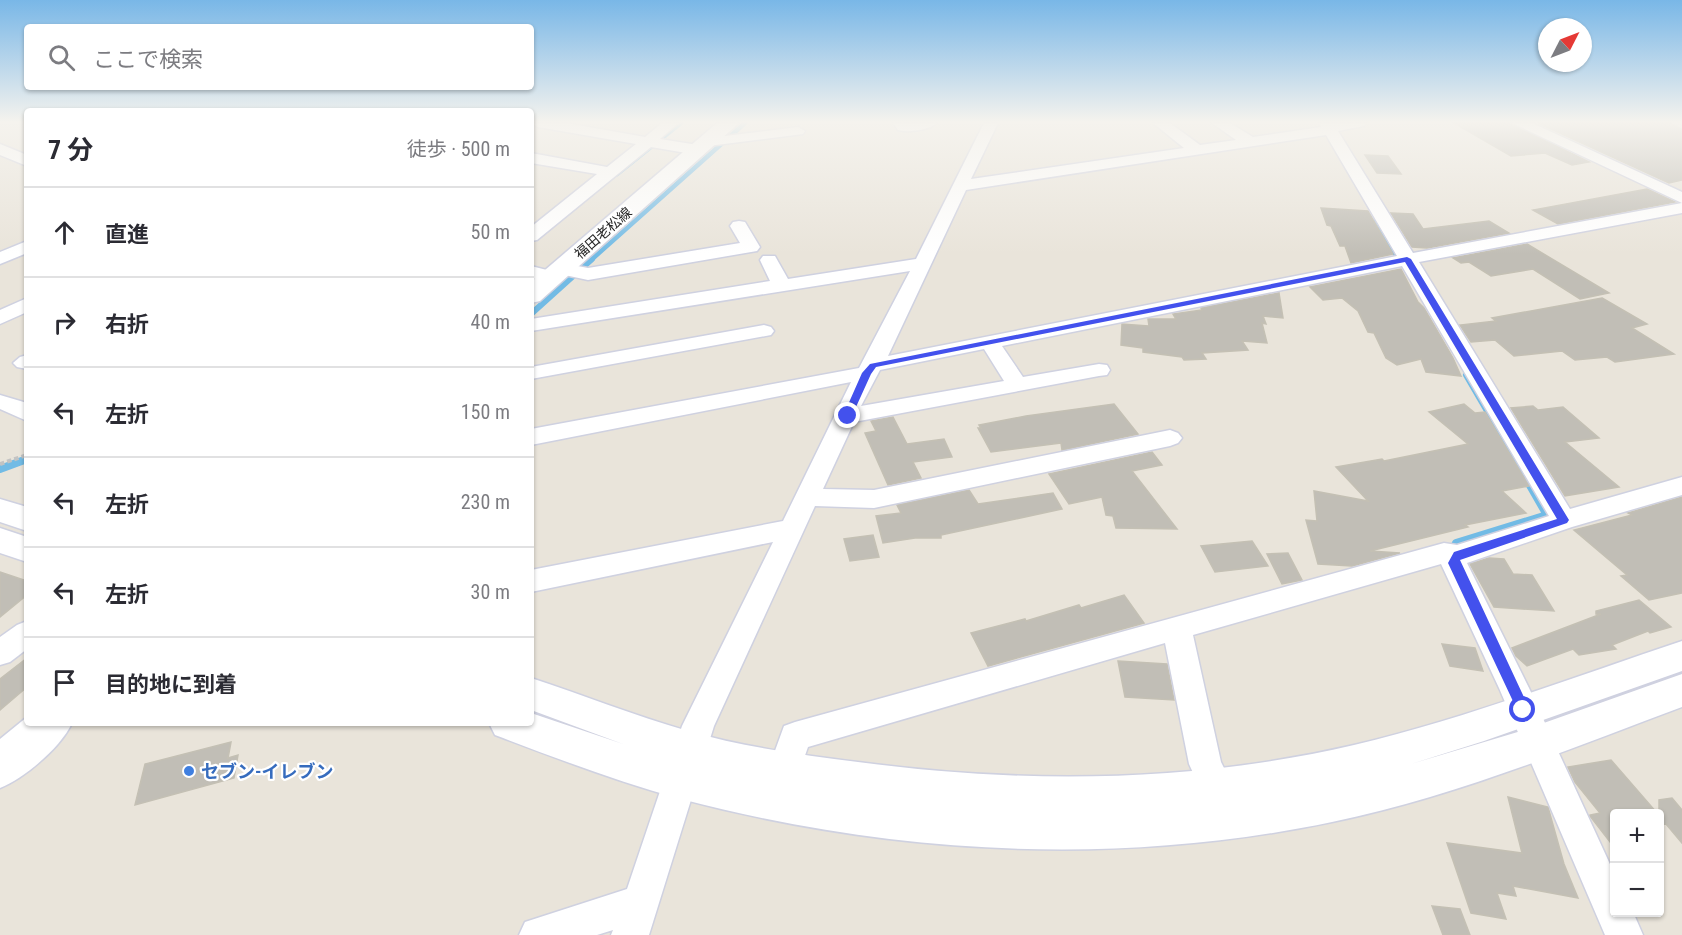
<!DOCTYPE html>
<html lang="ja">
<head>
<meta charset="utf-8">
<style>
  body { margin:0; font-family:"Roboto Condensed","Noto Sans JP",sans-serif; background:#f7f7f7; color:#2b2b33 }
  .controls { position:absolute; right:18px; bottom:18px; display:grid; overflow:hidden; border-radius:6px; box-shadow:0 2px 4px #0004 }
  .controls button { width:54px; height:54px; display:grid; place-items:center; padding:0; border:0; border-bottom:2px solid #e1e1e2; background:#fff; color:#2b2b33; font:30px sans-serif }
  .compass { position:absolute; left:1538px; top:18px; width:54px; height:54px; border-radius:50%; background:#fff; box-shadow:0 2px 4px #0004; rotate:48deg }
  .stop { position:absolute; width:18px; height:18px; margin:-14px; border:4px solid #4351ed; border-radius:50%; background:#fff }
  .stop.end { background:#4351ed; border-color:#fff; box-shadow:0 2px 6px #0008 }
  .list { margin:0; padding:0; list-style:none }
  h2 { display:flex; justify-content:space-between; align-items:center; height:78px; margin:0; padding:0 24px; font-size:26px }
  h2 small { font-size:20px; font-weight:400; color:#7c7c81 }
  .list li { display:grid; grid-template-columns:39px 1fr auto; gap:18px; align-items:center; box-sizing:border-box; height:90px; padding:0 24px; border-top:2px solid #e1e1e2 }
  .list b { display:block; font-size:22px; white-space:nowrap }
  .list em { font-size:20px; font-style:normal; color:#7c7c81 }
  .icon { flex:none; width:33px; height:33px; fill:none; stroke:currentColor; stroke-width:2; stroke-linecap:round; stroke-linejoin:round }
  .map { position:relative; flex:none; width:1682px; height:935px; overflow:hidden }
  .search { position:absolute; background:#fff; box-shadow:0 2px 4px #0004; left:24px; top:24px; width:510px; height:66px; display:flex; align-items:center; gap:15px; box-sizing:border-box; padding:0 21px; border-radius:6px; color:#7c7c81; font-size:22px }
  .panel { position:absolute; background:#fff; box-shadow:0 2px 4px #0004; left:24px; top:108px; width:510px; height:618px; border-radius:6px }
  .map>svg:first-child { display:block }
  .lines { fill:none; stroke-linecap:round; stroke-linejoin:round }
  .stream-far2 { stroke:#72bbe5; stroke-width:4.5 }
  .stream-far1 { stroke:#72bbe5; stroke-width:6 }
  .stream { stroke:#72bbe5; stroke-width:8 }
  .building { fill:#c1beb6; stroke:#c4c0b4; stroke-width:1.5 }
  .minor-casing { stroke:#cfd1e0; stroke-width:3 }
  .tertiary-casing { stroke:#cfd1e0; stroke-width:3 }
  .secondary-casing { stroke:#cfd1e0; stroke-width:3 }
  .path { stroke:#c3c3c3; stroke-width:4; stroke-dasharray:4.5 3; stroke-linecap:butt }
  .minor { fill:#fff; fill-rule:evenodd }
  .tertiary { fill:#fff; fill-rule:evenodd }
  .secondary { fill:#fff; fill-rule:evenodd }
  .route { fill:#4351ed }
  .shop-dot { fill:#3f7fe0; stroke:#fff; stroke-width:2 }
  .labels { text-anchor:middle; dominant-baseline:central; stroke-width:4.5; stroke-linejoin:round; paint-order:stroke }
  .far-street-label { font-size:14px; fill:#272727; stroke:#fff }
  .near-shop-label { font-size:18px; font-weight:bold; fill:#366cbe; stroke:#fff; text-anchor:start }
</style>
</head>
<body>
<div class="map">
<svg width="1682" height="935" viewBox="0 0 1682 935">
  <rect width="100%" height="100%" fill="#e9e4da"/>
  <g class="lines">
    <g class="stream-far2">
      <path d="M617,174L681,123"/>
      <path d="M1376,219L1399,261"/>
      <path d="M590,261L745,123"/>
    </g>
    <g class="stream-far1">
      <path d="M1399,259L1400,262"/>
      <path d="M531,314L592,259"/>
      <path d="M1466,375L1501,435"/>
    </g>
    <g class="stream">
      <path d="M0,469L27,459"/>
      <path d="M1451,553L1456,543L1547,515L1500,433"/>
    </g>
  </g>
  <g class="building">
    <path d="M1454,123H1510L1589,162L1572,165L1545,153L1511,156Z"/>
    <path d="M1538,123H1669L1682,129V180L1669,183Z"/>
    <path d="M1365,155L1388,156L1401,174L1377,173Z"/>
    <path d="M1647,189L1675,202L1558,224L1533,210Z"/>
    <path d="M1321,208L1368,211L1393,254L1351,263L1345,246H1340L1331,226L1327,225Z"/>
    <path d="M1391,213L1413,214L1423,229L1489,221L1509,233L1427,248L1412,247Z"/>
    <path d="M1527,244L1609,293L1580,299L1533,269L1491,276L1469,262L1461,263L1453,258Z"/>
    <path d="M1401,269L1418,302L1424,308L1453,358L1461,376L1426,372L1421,359L1397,365L1386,358L1374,333L1368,332L1358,311L1342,298L1323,300L1310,287Z"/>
    <path d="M1279,293L1283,318L1263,316L1266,324L1262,323L1267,343L1242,341L1248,350L1202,353L1206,359L1184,360L1182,357L1143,352V348L1121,345L1122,324L1149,326L1148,319H1176L1173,314L1202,310L1201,308Z"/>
    <path d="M1602,298L1647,324L1632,328L1674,354L1615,362L1607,357L1575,360L1562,351L1514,356L1495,340L1471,342L1460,325L1496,321L1492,318Z"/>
    <path d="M1114,404L1138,434L1062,450L1061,443L991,452L978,428H981L979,425L1026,416Z"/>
    <path d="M1464,404L1475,413L1485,412L1529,486L1502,491L1526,513L1465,525L1468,527L1370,551L1400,553L1352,566L1318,564L1306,520L1317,521L1314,491L1368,501L1336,467L1382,459L1384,461L1468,444L1429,412Z"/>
    <path d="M1533,406L1538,410L1563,407L1599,438L1565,442L1619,487L1565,496L1511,408Z"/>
    <path d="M893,417L907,444L944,439L952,457L913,462L921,478L888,485L865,433L876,431L871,421Z"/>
    <path d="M1152,452L1162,465L1132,471L1177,529L1116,528L1113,516L1106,515L1102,497L1069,504L1049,474Z"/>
    <path d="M969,490L978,504L1053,493L1062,509L941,535V538H915L883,543L876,516L901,513L897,505Z"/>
    <path d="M1682,497V593L1649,600L1621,576L1627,575L1574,530L1632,515L1628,513Z"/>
    <path d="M873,535L879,557L850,561L844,539Z"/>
    <path d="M1252,541L1268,566L1215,572L1201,546Z"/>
    <path d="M1288,553L1302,580L1282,584L1267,554Z"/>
    <path d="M1489,558L1504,559L1513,574L1532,575L1554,611L1494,607L1470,564Z"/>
    <path d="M0,572L27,581V595L0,617Z"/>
    <path d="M1124,595L1144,623L988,666L971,633L1025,619L1026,621L1079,605L1081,608Z"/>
    <path d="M1639,600L1671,627L1650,633L1648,631L1612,645L1616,649L1579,655L1573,649L1527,666L1516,656L1512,648L1601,614H1596V611Z"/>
    <path d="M1442,644L1475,648L1483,671L1450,666Z"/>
    <path d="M27,658V687L0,710V679Z"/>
    <path d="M1118,661L1167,664L1174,700L1125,697Z"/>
    <path d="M231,742L228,758L238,755L234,778L135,805L145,764Z"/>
    <path d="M1611,760L1657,813H1614V847L1590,816V815L1600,813L1575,782L1568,767Z"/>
    <path d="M1508,797L1548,807L1564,864L1578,898L1513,886L1516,896L1497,893L1506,919L1471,913L1447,843L1522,853Z"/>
    <path d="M1672,798L1682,810V843L1666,824L1659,825V800Z"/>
    <path d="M1432,906L1460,909L1470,935H1443Z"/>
  </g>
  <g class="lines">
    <g class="minor-casing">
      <g id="minor">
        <path d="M531,123H566L645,137L662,123H678L660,139L698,145L706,150L698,155L651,147L537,240L531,241V227L597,174L531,163V153L607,167L636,144L538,127Z"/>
        <path d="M893,123H937C929,130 908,133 898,130Z"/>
        <path d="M984,123H998L971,179L1184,148L1153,123H1170L1200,145L1236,140L1212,123H1230L1253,137L1321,127L1319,123H1366L1364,126L1338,131L1413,253L1682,203V213L1419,262L1570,509L1682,477V495L1572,527L1467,563L1529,688L1614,873V912H1633L1643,935H1605L1499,688L1441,564L1193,635L1221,762L1234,788L1229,799L1217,804L1205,799L1189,764L1165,643L808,747L796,781L784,785L772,781L768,770L784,726L795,722L1444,543L1457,545L1549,516L1402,266L1002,346L1023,377L1099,364L1107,365L1110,370L1107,375L1099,376L854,422L823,489L874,490L1170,430L1178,433L1182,438L1178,443L1170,446L874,508L815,506L714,726L649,935H611L613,930L597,935H519L525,922L627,889L682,726L773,542L531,592V570L783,521L851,382L531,445V429L859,368L910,271L531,331V319L770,281L760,260L763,256H775L788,279L916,259ZM1326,135L1397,256L888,356L966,190ZM984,349L1004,381L861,406L880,370Z"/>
        <path d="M1512,123H1532L1682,192V203Z"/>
        <path d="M798,127L805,131L803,134L708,146L701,142L708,138Z"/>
        <path d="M0,144L27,155V166L0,155Z"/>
        <path d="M739,221L745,222L760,247L757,251L588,280L560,274L562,277L560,281L553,283L531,278V266L555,272L553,269L555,265L562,263L588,268L740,243L730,226L733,222Z"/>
        <path d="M27,241V253L0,264V252Z"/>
        <path d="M27,298V312L0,324V310Z"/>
        <path d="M764,325L771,327L774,331L771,335L531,379V367Z"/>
        <path d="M27,355V369L17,367L13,363L20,357Z"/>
        <path d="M0,395L27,403V421L0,409Z"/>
        <path d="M27,621V649L10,662L0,665V637L17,625Z"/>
      </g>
    </g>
    <g class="tertiary-casing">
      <g id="tertiary">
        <path d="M0,499L27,507V531L0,522Z"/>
        <path d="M0,528L27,537V562L0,553Z"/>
        <path d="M1682,641V671L1484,741L1411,764L1521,731L1682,674V707C1567,750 1453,797 1332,822C1118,867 893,855 681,799C618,782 556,758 495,735L489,723H531V713L623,744L531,710V678C583,695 635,716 688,731C743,747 802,755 858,762C1023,784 1191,783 1354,745C1464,719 1574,677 1682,641Z"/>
      </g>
    </g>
    <g class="secondary-casing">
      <g id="secondary">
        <path d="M717,123H739L540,301L531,303V282Z"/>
        <path d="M27,717V723H72C61,747 25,778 0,788V739Z"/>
      </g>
    </g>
    <path class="path" d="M0,464L27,455"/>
    <use href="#minor" class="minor"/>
    <use href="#tertiary" class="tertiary"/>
    <use href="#secondary" class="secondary"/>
  </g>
  <linearGradient id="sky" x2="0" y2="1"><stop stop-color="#79b7e7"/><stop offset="0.48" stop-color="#f5f3ee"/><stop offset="1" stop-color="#f5f3ee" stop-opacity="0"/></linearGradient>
  <rect width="1682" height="254" fill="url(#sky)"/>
  <path class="route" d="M1407,257L1411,259L1569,520L1567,523L1460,560L1530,710L1523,715L1519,714L1448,563L1454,552L1557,519L1405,262L876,367L871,374L851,418L843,416L862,373L870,364Z"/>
  <circle class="shop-dot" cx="189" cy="771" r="6"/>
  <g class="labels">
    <g class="far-street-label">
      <text transform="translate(603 233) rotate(-41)">福田老松線</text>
    </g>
    <g class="near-shop-label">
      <text x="201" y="771">セブン-イレブン</text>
    </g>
  </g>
</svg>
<div class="controls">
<button>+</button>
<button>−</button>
</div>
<svg class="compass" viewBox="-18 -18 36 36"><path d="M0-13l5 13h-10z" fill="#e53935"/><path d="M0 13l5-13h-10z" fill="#7c7c81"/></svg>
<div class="stop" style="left:1523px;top:710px"></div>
<div class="stop end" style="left:848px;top:416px"></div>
<div class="search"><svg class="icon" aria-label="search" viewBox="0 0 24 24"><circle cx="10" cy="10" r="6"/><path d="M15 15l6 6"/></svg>ここで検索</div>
<section class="panel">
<h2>7 分<small>徒歩 · 500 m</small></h2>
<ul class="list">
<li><svg class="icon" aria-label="ahead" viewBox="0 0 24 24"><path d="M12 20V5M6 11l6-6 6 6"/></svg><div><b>直進</b></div><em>50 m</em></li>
<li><svg class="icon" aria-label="right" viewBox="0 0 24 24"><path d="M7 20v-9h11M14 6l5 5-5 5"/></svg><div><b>右折</b></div><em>40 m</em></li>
<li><svg class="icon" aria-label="left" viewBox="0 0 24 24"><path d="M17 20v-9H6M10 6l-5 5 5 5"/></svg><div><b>左折</b></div><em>150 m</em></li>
<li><svg class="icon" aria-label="left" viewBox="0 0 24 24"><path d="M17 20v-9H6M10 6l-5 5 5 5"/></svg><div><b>左折</b></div><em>230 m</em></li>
<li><svg class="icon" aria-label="left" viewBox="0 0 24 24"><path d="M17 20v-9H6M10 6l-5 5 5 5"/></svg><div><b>左折</b></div><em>30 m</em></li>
<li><svg class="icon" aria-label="arrive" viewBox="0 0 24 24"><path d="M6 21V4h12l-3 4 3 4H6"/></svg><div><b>目的地に到着</b></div></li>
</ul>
</section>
</div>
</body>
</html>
